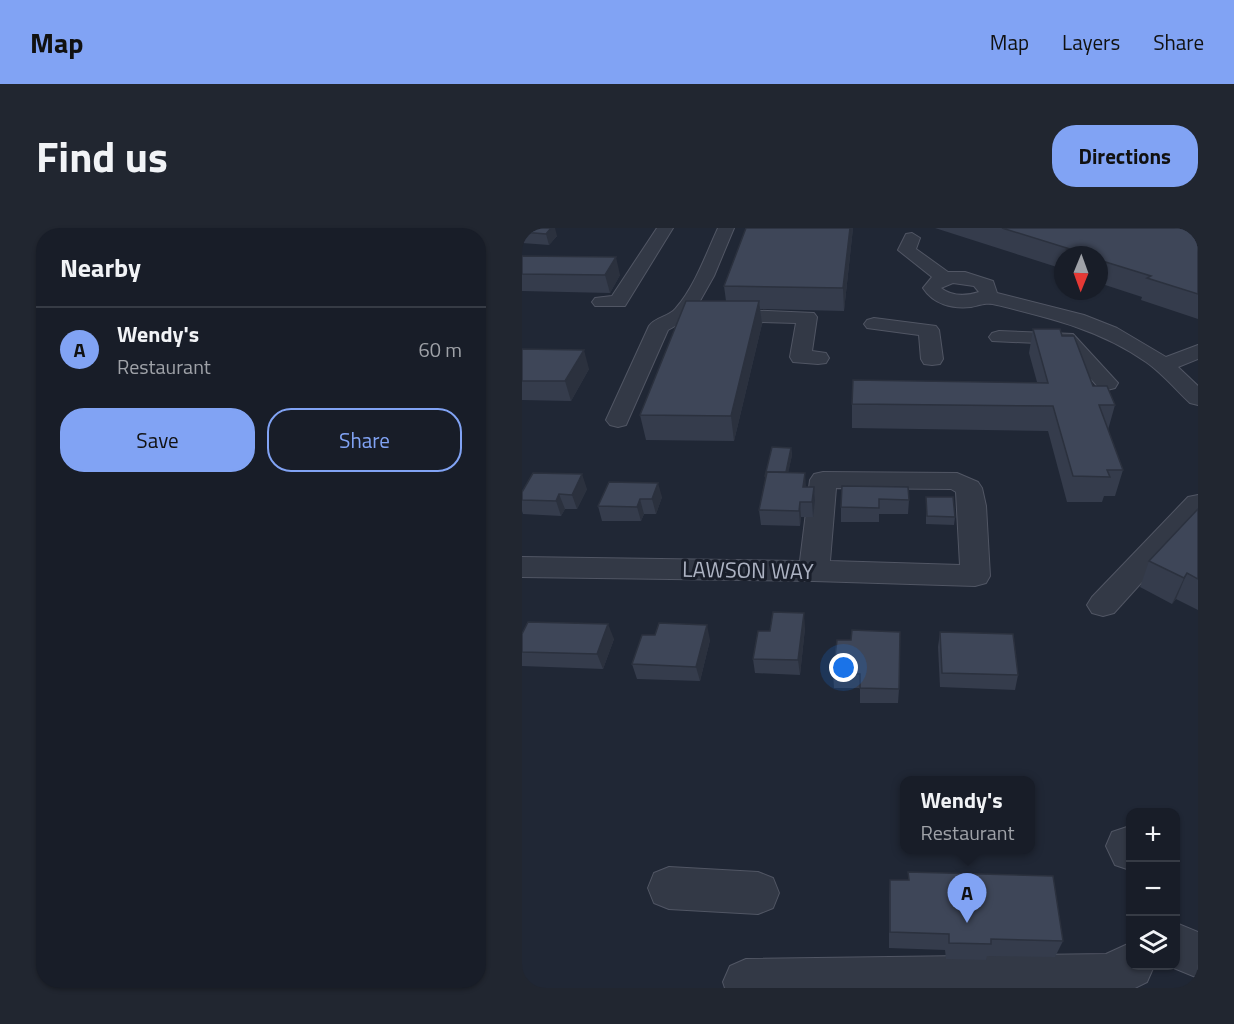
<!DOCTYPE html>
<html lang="en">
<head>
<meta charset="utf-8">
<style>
  body { margin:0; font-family:"Titillium Web",sans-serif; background:#212630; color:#f1f3f6 }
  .controls { position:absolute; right:18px; bottom:18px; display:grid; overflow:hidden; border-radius:12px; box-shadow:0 2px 4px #0004 }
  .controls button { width:54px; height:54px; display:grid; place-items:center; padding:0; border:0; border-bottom:2px solid #363b45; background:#181d28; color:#f1f3f6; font:30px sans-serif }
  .compass { position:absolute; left:532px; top:18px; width:54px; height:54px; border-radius:50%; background:#181d28; box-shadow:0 2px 4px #0004; rotate:181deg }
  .you { position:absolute; left:322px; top:440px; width:21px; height:21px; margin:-15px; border:4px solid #fff; border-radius:50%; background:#1a73e8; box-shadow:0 0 0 9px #1a73e833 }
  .badge { display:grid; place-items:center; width:39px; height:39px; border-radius:50%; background:#81a3f4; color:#111; font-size:20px; font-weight:700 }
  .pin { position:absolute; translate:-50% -50px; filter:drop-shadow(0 2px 3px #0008) }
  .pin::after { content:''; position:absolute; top:32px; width:21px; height:18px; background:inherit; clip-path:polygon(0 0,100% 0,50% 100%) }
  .popup { position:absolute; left:378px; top:548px; width:135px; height:78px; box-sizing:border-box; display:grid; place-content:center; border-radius:12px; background:#181d28; filter:drop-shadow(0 2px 4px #0005); font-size:20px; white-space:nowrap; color:#9fa2a8 }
  .popup b { font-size:22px; color:#f1f3f6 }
  .popup::after { content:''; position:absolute; left:50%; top:100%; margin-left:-12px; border:12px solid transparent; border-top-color:#181d28 }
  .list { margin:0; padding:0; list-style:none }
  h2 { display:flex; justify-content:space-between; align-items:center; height:78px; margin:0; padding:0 24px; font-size:26px }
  h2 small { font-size:20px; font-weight:400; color:#9fa2a8 }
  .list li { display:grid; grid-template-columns:39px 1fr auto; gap:18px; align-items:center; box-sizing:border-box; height:84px; padding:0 24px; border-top:2px solid #363b45 }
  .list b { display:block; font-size:22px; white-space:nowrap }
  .list p { margin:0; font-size:20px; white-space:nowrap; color:#9fa2a8 }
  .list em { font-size:20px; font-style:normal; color:#9fa2a8 }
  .actions { display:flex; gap:12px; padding:18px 24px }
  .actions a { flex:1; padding:14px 0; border:2px solid #81a3f4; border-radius:24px; text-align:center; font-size:21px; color:#81a3f4 }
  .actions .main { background:#81a3f4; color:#111 }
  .icon { flex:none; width:33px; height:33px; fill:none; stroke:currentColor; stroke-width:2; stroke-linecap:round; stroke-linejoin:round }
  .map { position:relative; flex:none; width:676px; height:760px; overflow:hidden; border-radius:24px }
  header { display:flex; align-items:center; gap:36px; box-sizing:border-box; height:84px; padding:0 30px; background:#81a3f4; color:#111 }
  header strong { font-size:28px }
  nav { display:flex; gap:33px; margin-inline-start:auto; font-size:21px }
  .intro { display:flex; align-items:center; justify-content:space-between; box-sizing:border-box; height:144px; padding:0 36px }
  h1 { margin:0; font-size:42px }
  .button { padding:15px 27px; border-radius:24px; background:#81a3f4; color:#111; font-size:21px; font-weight:700 }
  main { display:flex; gap:36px; padding:0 36px }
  aside { flex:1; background:#181d28; border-radius:24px; box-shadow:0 2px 4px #0004 }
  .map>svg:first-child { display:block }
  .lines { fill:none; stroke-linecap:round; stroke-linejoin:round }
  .minor-casing { stroke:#515664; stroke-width:2 }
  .minor { fill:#333946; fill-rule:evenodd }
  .wall { fill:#353c4c }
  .shaded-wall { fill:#2b313e }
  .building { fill:#3e4658; stroke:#2b313e; stroke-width:1.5 }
  .labels { text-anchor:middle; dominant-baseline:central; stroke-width:6; stroke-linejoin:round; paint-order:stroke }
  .street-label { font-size:22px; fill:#adb3c3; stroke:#191e2a }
</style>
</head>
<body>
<header>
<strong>Map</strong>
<nav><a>Map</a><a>Layers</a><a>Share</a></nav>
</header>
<div class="intro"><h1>Find us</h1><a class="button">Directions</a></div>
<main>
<aside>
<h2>Nearby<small></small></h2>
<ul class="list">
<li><span class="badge">A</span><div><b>Wendy's</b><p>Restaurant</p></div><em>60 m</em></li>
</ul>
<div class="actions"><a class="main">Save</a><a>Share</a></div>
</aside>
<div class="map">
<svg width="676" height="760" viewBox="0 0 676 760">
  <rect width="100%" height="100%" fill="#202735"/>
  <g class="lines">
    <g class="minor-casing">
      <g id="minor">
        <path d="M135,0H151L103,78H73L70,74L73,70L90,68Z"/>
        <path d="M196,0H212L192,48L174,80L292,85L295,89L290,123L304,125L307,130L304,135L296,136L271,134L268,129L274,95L164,92L146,102L104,197L96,199L88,197L84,192L127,98C133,89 147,89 154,80C173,58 184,26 196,0Z"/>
        <path d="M390,5L398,10L394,21L426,44H443L471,53L475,65L562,87L595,100L644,129L676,117V131L656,139L676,158V177L668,175C654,162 640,145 624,134C579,102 528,90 475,77C464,74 459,77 449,79C430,81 411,76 401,60L410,49L376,22L384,6ZM431,55L452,58L457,64C444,68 431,69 419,60Z"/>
        <path d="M352,90L414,98L417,102L421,131L418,136L410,137L402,136L399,131L397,107L345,100L342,96L345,92Z"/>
        <path d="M477,103L551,106L596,155L593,160L585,162L577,160L538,116L470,113L467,109L470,105Z"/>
        <path d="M301,244L435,245L456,254L460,260L464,278L468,348L464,355L453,358L292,353L0,349V329L278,333L288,252L292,246ZM314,260L429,261L434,264L438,337L308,333Z"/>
        <path d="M676,267V292L592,385L581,388L570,385L565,377L570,369L666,269Z"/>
        <path d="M605,599L608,600V642L593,637L584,618L590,604Z"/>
        <path d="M147,639L236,644L251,650L257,665L251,680L236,686L147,681L132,675L126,660L132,645Z"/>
        <path d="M654,695L676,704V750L647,738H654Z"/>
        <path d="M608,715V738H632L625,754L613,760H203L201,754L208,738L224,731L584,726Z"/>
      </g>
    </g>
    <use href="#minor" class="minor"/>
  </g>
  <g class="wall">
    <path d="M0,0L35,8L27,17L0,15Z"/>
    <path d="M224,0H331L322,83L238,81L240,96L212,213L124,212L118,187L204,73L202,58Z"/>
    <path d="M413,0H668L676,2V91L619,72L620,69L577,55V27H541V41Z"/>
    <path d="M0,28L98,47L88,65L0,63Z"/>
    <path d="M511,101L540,108L571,158L593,177L586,202L601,242L593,268H582L580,274H545L526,203L330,200V176L515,154L507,125Z"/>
    <path d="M0,121L67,141L49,173L0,172Z"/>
    <path d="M269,220L270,227L266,244L284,259H292L293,273L291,289H279L278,298L239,297L237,282L243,252V248Z"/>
    <path d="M87,254L140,269L134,286H122L119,293H80L76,278Z"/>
    <path d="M320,258L387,272L386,286H357V294H319V279Z"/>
    <path d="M65,261L55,281H43L39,288L1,286L0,283V264Z"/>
    <path d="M404,269L433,289L432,297L404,296Z"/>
    <path d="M676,281V382L654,371L650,376L618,359L627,333Z"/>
    <path d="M283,400L278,447L233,445L231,431L248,403Z"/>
    <path d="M418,404L496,447L493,462L418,459L416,419Z"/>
    <path d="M0,406L92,411L81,441L0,438Z"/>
    <path d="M133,407L188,412L178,453L115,451L110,436Z"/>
    <path d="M315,412L377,461L376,475H338V460H312L311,445Z"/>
    <path d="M386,644L541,713L533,729L465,728L464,732L424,731L423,722L367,720V669L368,652H386Z"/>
  </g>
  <g class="shaded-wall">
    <path d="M29,0H33L35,8L27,17L24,6Z"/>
    <path d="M328,0H331L322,83L321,60Z"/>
    <path d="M94,29L98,47L88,65L83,47Z"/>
    <path d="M237,73L240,96L212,213L209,188Z"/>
    <path d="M62,122L67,141L49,173L43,153Z"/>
    <path d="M269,220L270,227L264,256L263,249Z"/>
    <path d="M283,245L284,259H281Z"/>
    <path d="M60,246L65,261L55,281L50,267Z"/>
    <path d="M136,255L140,269L134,286L130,271Z"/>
    <path d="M292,259L293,273L291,289L290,274Z"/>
    <path d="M37,266L43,281L39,288L34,273Z"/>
    <path d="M118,271L122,286L119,293L115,279Z"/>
    <path d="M278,274L279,289L278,298L277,283Z"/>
    <path d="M665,345L654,371L650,376L662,350Z"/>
    <path d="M282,385L283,400L278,447L276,432Z"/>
    <path d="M86,396L92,411L81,441L75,426Z"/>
    <path d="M185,397L188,412L178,453L174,439Z"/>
  </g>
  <g class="building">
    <path d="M0,0H29L24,6L0,4Z"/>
    <path d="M224,0H328L321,60L202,58Z"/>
    <path d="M480,0H668L676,2V66L625,50L629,48L577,32V27H560L545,22L548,21Z"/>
    <path d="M0,28L94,29L83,47L0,46Z"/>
    <path d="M164,73H237L209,188L118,187Z"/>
    <path d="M511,101H538L540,108H552L571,158H585L593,177H577L601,242H585L588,249L551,248L531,178L330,176L331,152L526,155Z"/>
    <path d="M0,121L62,122L43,153H0Z"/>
    <path d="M250,219L269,220L264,244H245L244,248H243Z"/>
    <path d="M245,244L283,245L281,259H292L290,274H278L277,283L237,282Z"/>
    <path d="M11,245L60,246L50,267L37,266L34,273L0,272V264Z"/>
    <path d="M87,254L136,255L130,271H118L115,279L76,278Z"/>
    <path d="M320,258L386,259L387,272L357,271V280L319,279Z"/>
    <path d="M404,269H431L433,289L405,288Z"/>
    <path d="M676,281V351L665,345L662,350L627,333Z"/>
    <path d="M251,384L282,385L276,432L231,431L236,403H248Z"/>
    <path d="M6,394L86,396L75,426L0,424V406Z"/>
    <path d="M137,395L185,397L174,439L110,436L120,407H133Z"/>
    <path d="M330,402L378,404L377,461L338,460V446L311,445L315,412H329Z"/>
    <path d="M418,404L491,406L496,447L420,445Z"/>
    <path d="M386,644L531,648L541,713L469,711V716L427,715V706L368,704V652H387Z"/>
  </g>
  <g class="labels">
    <g class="street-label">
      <text transform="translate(226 342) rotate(1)">LAWSON WAY</text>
    </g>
  </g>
</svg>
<div class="controls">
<button>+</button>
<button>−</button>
<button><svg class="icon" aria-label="layers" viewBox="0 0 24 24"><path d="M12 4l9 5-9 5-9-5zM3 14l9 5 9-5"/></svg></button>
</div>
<svg class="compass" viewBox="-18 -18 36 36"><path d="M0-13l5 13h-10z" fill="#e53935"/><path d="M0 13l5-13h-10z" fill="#9fa2a8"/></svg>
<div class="you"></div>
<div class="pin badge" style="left:445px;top:695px">A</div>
<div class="popup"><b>Wendy's</b>Restaurant</div>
</div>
</main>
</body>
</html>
